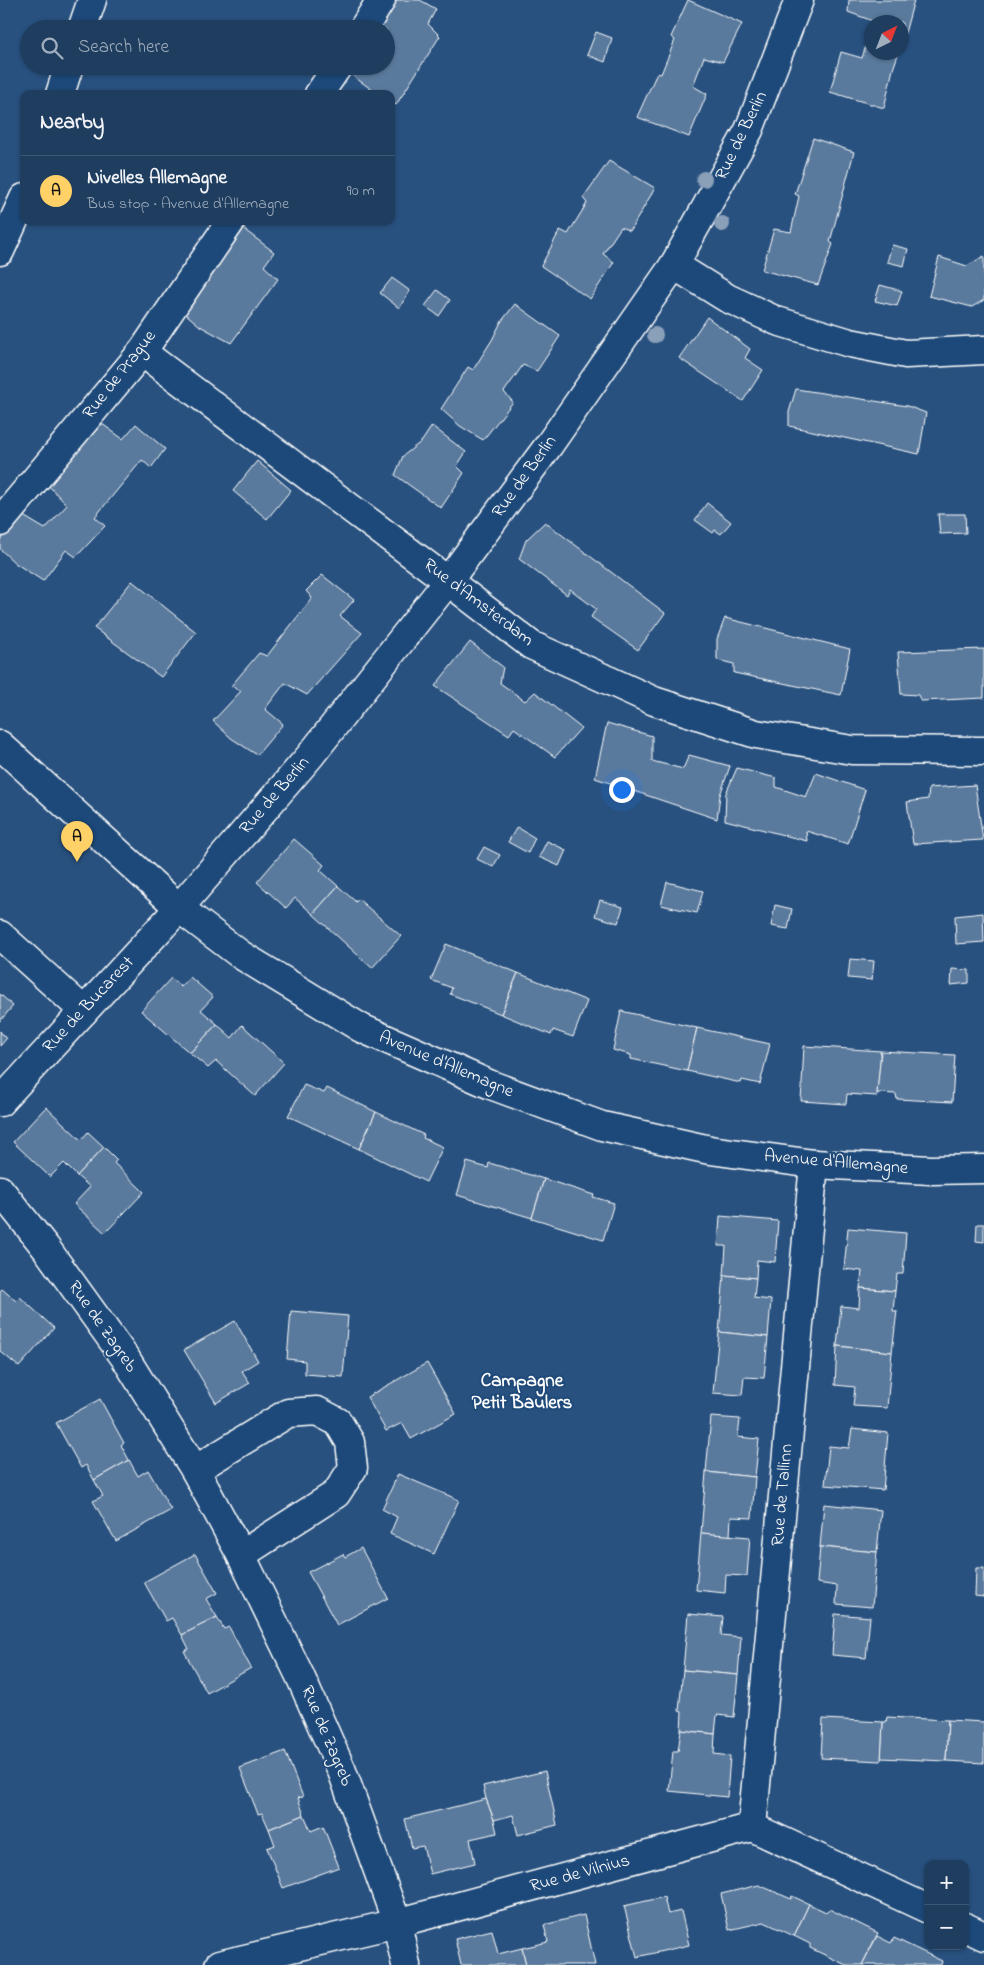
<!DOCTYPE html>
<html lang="en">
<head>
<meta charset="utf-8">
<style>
  body { margin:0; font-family:"Indie Flower",sans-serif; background:#264465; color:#f1f3f6 }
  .controls { position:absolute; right:15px; bottom:15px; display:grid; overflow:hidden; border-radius:10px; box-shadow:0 1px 4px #0004 }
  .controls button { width:45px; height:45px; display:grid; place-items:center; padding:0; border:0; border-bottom:1px solid #3c5674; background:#1e3d5f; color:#f1f3f6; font:25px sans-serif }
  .compass { position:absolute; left:864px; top:15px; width:45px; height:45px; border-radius:50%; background:#1e3d5f; box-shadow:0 1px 4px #0004; rotate:42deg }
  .you { position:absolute; left:621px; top:789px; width:18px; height:18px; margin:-12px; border:4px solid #fff; border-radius:50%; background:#1a73e8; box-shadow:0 0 0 8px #1a73e833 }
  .badge { display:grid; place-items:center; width:32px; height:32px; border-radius:50%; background:#ffd166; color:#111; font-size:16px; font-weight:700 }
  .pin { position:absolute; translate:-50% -41px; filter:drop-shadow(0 1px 2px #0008) }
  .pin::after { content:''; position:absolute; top:26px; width:18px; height:15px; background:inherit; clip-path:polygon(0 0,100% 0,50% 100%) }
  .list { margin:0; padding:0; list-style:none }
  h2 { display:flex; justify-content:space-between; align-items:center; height:65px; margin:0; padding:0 20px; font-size:21px }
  h2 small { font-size:16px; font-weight:400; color:#a1aebd }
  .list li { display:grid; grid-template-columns:32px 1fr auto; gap:15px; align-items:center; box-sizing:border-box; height:70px; padding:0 20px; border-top:1px solid #3c5674 }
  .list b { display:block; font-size:19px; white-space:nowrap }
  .list p { margin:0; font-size:16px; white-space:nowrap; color:#a1aebd }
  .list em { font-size:16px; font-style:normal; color:#a1aebd }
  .icon { flex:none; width:28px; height:28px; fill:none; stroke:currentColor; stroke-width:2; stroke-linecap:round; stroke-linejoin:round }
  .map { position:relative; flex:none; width:984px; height:1965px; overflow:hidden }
  .search { position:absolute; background:#1e3d5f; box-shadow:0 1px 4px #0004; left:20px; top:20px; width:375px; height:55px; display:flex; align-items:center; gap:12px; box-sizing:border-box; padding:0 18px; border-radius:28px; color:#a1aebd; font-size:19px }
  .panel { position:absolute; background:#1e3d5f; box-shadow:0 1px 4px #0004; left:20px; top:90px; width:375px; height:135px; border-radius:10px }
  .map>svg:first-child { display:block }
  .building { fill:#5a7a9d; stroke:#fff }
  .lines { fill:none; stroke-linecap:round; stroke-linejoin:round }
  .street-casing { stroke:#fff; stroke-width:31 }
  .secondary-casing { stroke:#fff; stroke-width:31 }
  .street { stroke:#1f4a7a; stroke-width:28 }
  .secondary { stroke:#1f4a7a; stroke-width:28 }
  .tree { fill:#8aa0b9 }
  .labels { text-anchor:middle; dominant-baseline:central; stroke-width:4; stroke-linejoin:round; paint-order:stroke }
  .street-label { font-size:18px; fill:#fff; stroke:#1f4a7a }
  .neighbourhood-label { font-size:19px; font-weight:bold; fill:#fff; stroke:#1f4a7a }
</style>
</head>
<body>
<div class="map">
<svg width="984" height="1965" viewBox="0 0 984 1965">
  <rect width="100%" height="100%" fill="#28517f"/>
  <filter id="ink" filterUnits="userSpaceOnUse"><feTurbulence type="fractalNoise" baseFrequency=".02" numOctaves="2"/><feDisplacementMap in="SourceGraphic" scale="10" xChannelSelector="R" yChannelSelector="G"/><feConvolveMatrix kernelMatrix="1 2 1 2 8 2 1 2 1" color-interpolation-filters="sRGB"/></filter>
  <g filter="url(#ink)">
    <g class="building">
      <path d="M397,0H420L436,9L428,24L440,36L396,105L391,102V94H378L346,71L349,66H386V29H374L389,5L393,7Z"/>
      <path d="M688,0L742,24L723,62L704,57L693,86L707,94L689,137L637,117L657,73L661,74L675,40L671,37Z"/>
      <path d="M849,0H914L902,44V22H873V21L848,12Z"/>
      <path d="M872,26V52H899L893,69L884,108L830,92L841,52L862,58Z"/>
      <path d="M596,32L612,38L605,62L587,55Z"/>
      <path d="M813,138L854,152L830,242L833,244L818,285L762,270L774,229L791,232L799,196L795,194Z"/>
      <path d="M609,161L655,188L630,231L621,227L603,254L614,262L590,299L541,266L560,230L568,234L587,203L583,198Z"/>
      <path d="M242,228L274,252L264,266L278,279L231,343L200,326L180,309Z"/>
      <path d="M892,245L908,249L904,266L887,262Z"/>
      <path d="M984,256V300L972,307L929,296L939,257L967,266Z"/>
      <path d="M392,278L410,291L399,308L380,293Z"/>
      <path d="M880,285L902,291L897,306L875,301Z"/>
      <path d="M437,290L450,300L439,316L425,306Z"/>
      <path d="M515,304L560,336L537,371L523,365L504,392L513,402L483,440L460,426L441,409L468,367L473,370L492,340L501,322Z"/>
      <path d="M707,317L750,349L745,358L763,370L743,401L679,358Z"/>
      <path d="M796,389L907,406L926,413L919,454L789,426V412Z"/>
      <path d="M98,421L123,439L136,424L165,449L151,468L142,460L95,517L105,526L76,557L66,550L43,581L15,563L0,549V540L20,514L45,529L67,505L47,484Z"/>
      <path d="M432,426L466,452L457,466L464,473L441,508L395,475L403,456L422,441Z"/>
      <path d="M257,461L291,490L267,519L233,491Z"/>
      <path d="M707,503L731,522L721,534L715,530L713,533L695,520Z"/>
      <path d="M938,514H965L966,533L940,534Z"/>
      <path d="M545,522L665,613L638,650L591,617L596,609L570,589L567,595L519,559L526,540Z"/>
      <path d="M322,575L354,600L340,616L362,633L307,695L285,683L265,709L283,724L257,755L231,738L213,721L241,691L231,686L259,653L267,656L312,598L306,591Z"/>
      <path d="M132,581L196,632L161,677L94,628Z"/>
      <path d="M725,618L850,649L841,695L734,673V664L717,660V639Z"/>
      <path d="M470,642L503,667L500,683L525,701L535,692L581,728L555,757L514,728L509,735L435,686Z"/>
      <path d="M984,649V698L921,701L918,695L901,694L898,652Z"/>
      <path d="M607,723L652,736V761L683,769L689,755L730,766L720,795L717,819L595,778Z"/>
      <path d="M737,768L776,778V787L806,797L816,773L865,790L848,844L806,831L807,841L725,820L726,793Z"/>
      <path d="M975,785L983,840L913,844L907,802L928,799L929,788Z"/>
      <path d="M517,827L535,838L528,853L508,842Z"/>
      <path d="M294,839L324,865L320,870L338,886L313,914L295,898L286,908L257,882Z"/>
      <path d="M547,841L566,850L559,866L539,857Z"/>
      <path d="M484,847L500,855L493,867L477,859Z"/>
      <path d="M667,882L703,891L697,913L661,905Z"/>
      <path d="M338,886L356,902L358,899L401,936L372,968L313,914Z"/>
      <path d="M600,900L623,907L618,923L595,916Z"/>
      <path d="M775,905L792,909L788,929L771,926Z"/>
      <path d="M983,913L984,942L956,944L955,916Z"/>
      <path d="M446,944L518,973L501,1014L450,994L452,988L431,980Z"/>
      <path d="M850,959L874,961L872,980L848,978Z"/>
      <path d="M952,969L969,970V983L951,985Z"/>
      <path d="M518,973L587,1001L573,1037L553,1030L551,1035L501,1014Z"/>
      <path d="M190,977L213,997L201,1010L217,1024L190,1053L141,1011L171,978L181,987Z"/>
      <path d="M0,994L13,1006L0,1021Z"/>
      <path d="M621,1011L697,1028L687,1071L631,1059V1055L613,1050Z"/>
      <path d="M217,1024L232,1038L242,1025L284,1063L255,1096L216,1061L208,1068L190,1053Z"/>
      <path d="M697,1028L770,1044L760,1084L742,1080L741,1083L687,1071Z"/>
      <path d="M0,1031L6,1039L0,1046Z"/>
      <path d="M804,1046L881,1051L877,1096L847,1094L846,1104L801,1101Z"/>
      <path d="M881,1051L955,1055L952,1102L897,1099L896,1094L877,1093Z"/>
      <path d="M304,1085L324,1093L327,1088L376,1112L359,1149L288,1116Z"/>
      <path d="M46,1107L81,1140L88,1132L104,1147L77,1176L64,1163L50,1177L13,1142Z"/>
      <path d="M376,1112L424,1135L423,1138L443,1147L426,1182L359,1149Z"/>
      <path d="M104,1147L117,1160L114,1163L144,1192L105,1233L74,1204L90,1187L77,1176Z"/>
      <path d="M467,1162L488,1168L489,1163L544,1179L532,1218L457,1195Z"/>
      <path d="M544,1179L594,1195L593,1197L614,1203L603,1240L532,1218Z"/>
      <path d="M720,1216L778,1221L775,1262L757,1260L756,1278L724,1275L726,1246H718Z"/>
      <path d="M977,1224H984V1242L976,1241Z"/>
      <path d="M848,1228L906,1233L903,1274H897L895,1291L860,1288L862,1271L844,1269Z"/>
      <path d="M724,1275L756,1278L754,1298L771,1300L768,1337L719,1332Z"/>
      <path d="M860,1288L895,1291L893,1311H897L892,1352L837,1346L841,1306L859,1308Z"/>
      <path d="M2,1289L16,1301L20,1297L54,1328L19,1367L0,1351V1291Z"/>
      <path d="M291,1311L348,1316L343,1377L305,1374V1361L287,1359Z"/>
      <path d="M235,1321L258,1361L242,1371L250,1383L216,1403L184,1350Z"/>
      <path d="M719,1332L768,1337L764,1378L744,1377L742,1395L713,1393Z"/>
      <path d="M837,1346L892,1352L887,1408L853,1406L855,1387L835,1385Z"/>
      <path d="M427,1363L456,1414L411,1439L402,1423L386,1431L367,1397Z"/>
      <path d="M100,1399L124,1443L121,1445L129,1460L94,1480L86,1465L81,1468L56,1423Z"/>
      <path d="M711,1417L740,1419L738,1437L759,1439L755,1477L706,1472Z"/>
      <path d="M852,1429L888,1433L883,1490L825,1485L829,1446L849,1448Z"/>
      <path d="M129,1460L138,1476L148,1470L171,1510L116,1541L93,1501L103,1496L94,1480Z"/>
      <path d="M706,1472L755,1477L752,1518L731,1517L730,1536L701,1533Z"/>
      <path d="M398,1474L459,1500L434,1554L390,1534L397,1517L382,1509Z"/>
      <path d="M824,1504L881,1510L877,1552L820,1547Z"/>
      <path d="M701,1533L750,1537L747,1576L726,1575L725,1593L696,1590Z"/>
      <path d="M820,1547L877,1552L872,1607L836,1604L837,1586L817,1583Z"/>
      <path d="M361,1548L388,1598L337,1625L308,1572L343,1554L345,1557Z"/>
      <path d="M195,1554L217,1593L206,1599L217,1617L182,1635L172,1618L166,1621L144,1582Z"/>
      <path d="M976,1568H984V1597L975,1596Z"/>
      <path d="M688,1614L723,1617L721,1635L741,1637L738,1675L683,1670Z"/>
      <path d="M835,1614L870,1617L866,1658L832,1655Z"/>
      <path d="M217,1617L224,1629L229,1627L251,1668L207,1693L184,1651L189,1649L182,1635Z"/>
      <path d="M683,1670L738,1675L734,1717L717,1715L715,1734L681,1730L682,1712L679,1711Z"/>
      <path d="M887,1717L948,1720L946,1761L881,1758L883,1722H886Z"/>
      <path d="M823,1719L883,1722L881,1761L821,1758Z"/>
      <path d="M948,1720L984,1722V1763L946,1761Z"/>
      <path d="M681,1730L715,1734L714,1754L730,1756L727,1797L669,1791L673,1751H678Z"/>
      <path d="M285,1751L303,1797L298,1798L304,1815L269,1829L262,1813L258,1814L240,1768Z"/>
      <path d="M545,1771L557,1825L518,1835L513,1815L494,1820L486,1799L483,1786Z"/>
      <path d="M486,1799L494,1820L497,1833L470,1839L475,1863L430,1874L423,1846L412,1848L405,1819Z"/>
      <path d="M304,1815L311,1831L323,1826L339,1867L283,1888L267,1848L275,1845L269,1829Z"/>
      <path d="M759,1885L791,1899L792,1896L809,1904L794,1936L764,1922L729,1930L721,1894Z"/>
      <path d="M664,1897L668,1914L681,1911L689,1945L637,1957L624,1906Z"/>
      <path d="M809,1904L826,1912L829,1909L878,1933L862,1965H846L810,1948V1944L794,1936Z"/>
      <path d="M584,1915L595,1965H526L522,1948L548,1942L544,1925Z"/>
      <path d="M492,1930L498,1954L522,1948L526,1965H461L455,1939Z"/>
      <path d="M877,1936L891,1943L894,1938L942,1961L941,1965H862Z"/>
    </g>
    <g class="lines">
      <g class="street-casing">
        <g id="street">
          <path d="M363,29L381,0"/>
          <path d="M319,94L338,66"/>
          <path d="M674,265L727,298L777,321L850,343L906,354L984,350"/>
          <path d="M142,352L448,581L531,645L654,701L756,734L852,750L984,751"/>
          <path d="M0,522L142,352L231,221"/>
          <path d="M0,745L179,908L241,955L361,1028L491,1085L602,1126L710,1150L814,1164L931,1170L984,1169"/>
          <path d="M0,935L84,1011"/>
          <path d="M0,1102L179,908L310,756L448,581L549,445L674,265L749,130L799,0"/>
          <path d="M0,1190L46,1248L126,1359L195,1470L241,1555L300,1676L342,1771L397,1923L406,1965"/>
          <path d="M195,1470L288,1413L317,1411L338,1422L350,1442L353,1468L336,1494L241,1555"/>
          <path d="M752,1827L814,1164"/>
          <path d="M965,1927L984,1936"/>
          <path d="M219,1965L397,1923L752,1827L928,1909"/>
        </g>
      </g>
      <g class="secondary-casing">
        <g id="secondary">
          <path d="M82,29L92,0"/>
          <path d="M60,94L69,66"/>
          <path d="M0,251L24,198"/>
        </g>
      </g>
      <use href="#street" class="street"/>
      <use href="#secondary" class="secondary"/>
    </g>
    <g class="tree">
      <circle cx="704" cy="179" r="8"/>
      <circle cx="722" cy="224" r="8"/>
      <circle cx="655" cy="335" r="8"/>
    </g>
  </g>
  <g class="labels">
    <g class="street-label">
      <text transform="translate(742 136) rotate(-64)">Rue de Berlin</text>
      <text transform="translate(120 375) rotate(-52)">Rue de Prague</text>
      <text transform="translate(525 477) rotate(-54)">Rue de Berlin</text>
      <text transform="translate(478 603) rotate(37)">Rue d'Amsterdam</text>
      <text transform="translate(275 796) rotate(-49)">Rue de Berlin</text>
      <text transform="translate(89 1005) rotate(-47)">Rue de Bucarest</text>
      <text transform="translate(446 1065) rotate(23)">Avenue d'Allemagne</text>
      <text transform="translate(836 1163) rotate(5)">Avenue d'Allemagne</text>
      <text transform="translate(102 1327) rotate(55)">Rue de Zagreb</text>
      <text transform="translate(783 1495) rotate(-85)">Rue de Tallinn</text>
      <text transform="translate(326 1736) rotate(67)">Rue de Zagreb</text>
      <text transform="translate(580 1874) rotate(-15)">Rue de Vilnius</text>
    </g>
    <g class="neighbourhood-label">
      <text x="522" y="1381">Campagne<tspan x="522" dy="22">Petit Baulers</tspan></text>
    </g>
  </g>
</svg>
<div class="controls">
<button>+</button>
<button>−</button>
</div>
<svg class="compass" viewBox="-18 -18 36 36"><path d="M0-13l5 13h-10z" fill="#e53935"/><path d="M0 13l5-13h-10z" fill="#a1aebd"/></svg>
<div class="you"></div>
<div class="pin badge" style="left:77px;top:862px">A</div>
<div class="search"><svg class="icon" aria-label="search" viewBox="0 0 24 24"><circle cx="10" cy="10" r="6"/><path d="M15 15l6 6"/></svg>Search here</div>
<section class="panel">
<h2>Nearby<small></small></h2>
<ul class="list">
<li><span class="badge">A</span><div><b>Nivelles Allemagne</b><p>Bus stop · Avenue d'Allemagne</p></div><em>90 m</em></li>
</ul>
</section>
</div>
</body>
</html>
